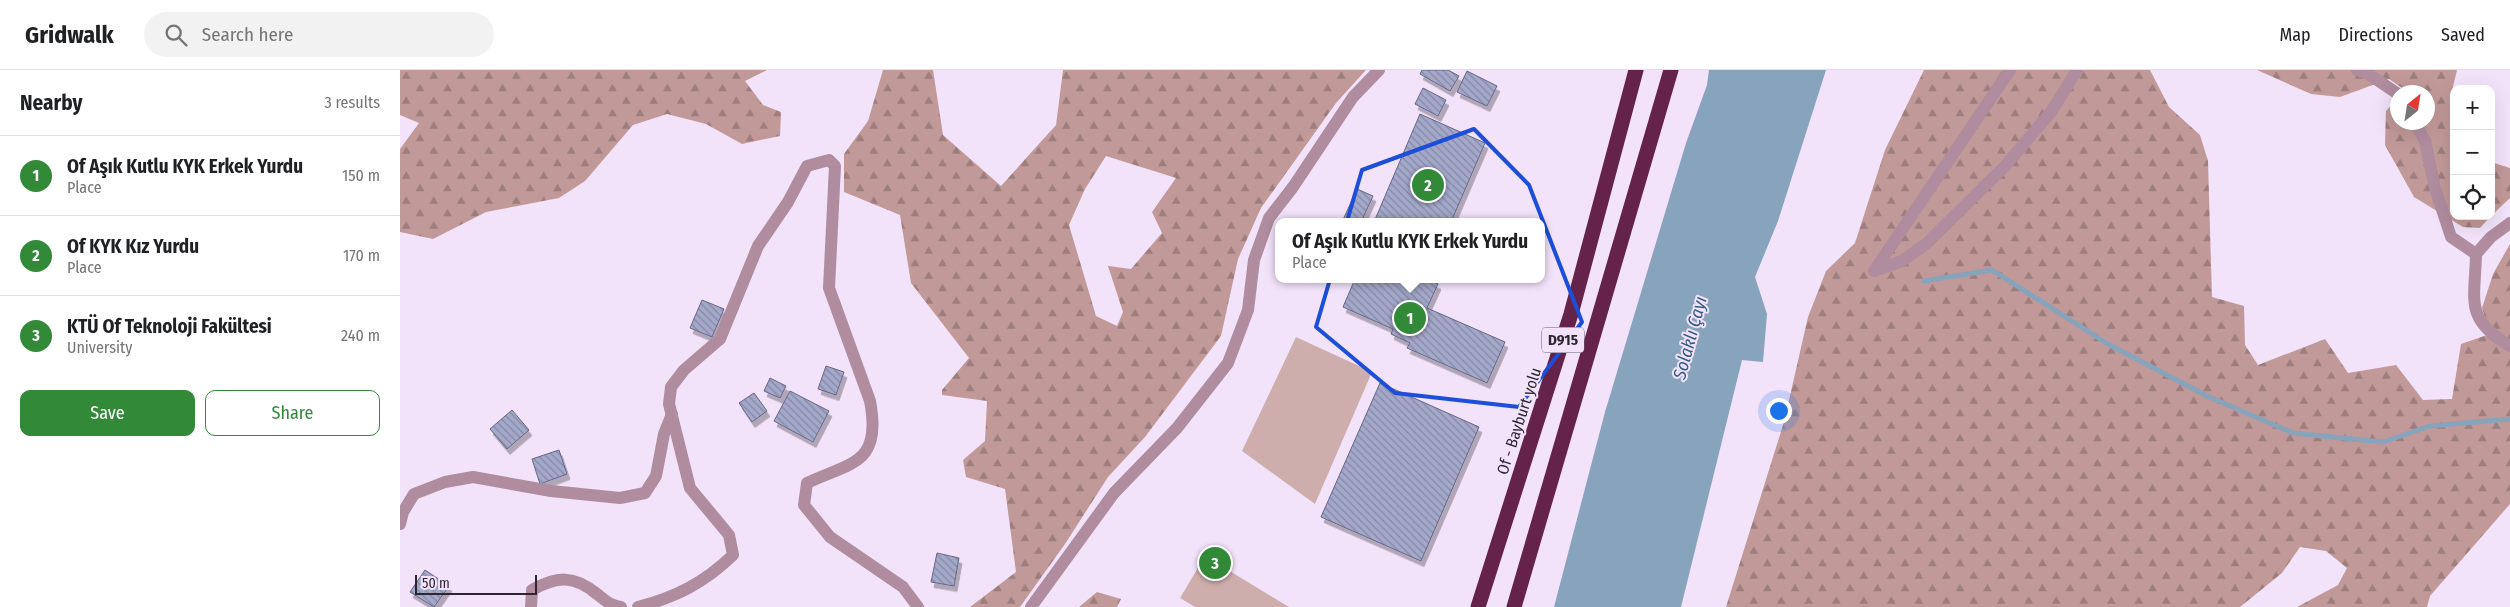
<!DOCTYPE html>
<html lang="en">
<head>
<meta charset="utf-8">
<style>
  body { margin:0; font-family:"Fira Sans Condensed",sans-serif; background:#f2f2f2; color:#202124 }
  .controls { position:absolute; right:15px; top:15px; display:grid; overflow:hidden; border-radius:10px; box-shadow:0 5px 20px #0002 }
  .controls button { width:45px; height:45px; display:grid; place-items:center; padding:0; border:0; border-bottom:1px solid #e0e0e0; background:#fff; color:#202124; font:25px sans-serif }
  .compass { position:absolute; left:1990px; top:15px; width:45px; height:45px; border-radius:50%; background:#fff; box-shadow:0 5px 20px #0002; rotate:30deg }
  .scale { position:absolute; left:15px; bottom:12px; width:122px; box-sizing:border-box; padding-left:5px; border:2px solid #2d2631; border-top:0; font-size:14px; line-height:18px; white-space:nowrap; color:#2d2631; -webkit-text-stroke:4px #f2e3fb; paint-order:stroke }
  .you { position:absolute; left:1378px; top:340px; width:18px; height:18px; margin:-12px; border:4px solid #fff; border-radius:50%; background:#1a73e8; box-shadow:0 0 0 8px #1a73e833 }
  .badge { display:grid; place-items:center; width:32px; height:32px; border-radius:50%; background:#328a39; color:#fff; font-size:16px; font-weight:700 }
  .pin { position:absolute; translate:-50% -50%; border:2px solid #fff; box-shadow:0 1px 5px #0006 }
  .popup { position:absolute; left:875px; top:148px; width:270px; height:65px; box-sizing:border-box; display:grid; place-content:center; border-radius:10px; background:#fff; filter:drop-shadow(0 1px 4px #0005); font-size:16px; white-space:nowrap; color:#757577 }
  .popup b { font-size:19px; color:#202124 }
  .popup::after { content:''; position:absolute; left:50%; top:100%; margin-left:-10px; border:10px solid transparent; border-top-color:#fff }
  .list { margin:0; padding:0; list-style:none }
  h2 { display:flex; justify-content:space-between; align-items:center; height:65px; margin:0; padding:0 20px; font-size:21px }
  h2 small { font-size:16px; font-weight:400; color:#757577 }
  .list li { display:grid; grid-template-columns:32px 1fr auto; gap:15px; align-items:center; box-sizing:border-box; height:80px; padding:0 20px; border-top:1px solid #e0e0e0 }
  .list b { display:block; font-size:19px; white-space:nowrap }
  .list p { margin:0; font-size:16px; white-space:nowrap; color:#757577 }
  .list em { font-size:16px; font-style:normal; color:#757577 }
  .actions { display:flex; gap:10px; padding:15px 20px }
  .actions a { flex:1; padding:11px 0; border:1px solid #328a39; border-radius:10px; text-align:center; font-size:18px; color:#328a39 }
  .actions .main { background:#328a39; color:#fff }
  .icon { flex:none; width:28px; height:28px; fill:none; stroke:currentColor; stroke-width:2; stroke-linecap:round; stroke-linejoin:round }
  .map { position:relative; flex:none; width:2110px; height:537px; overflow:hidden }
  header { display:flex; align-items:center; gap:30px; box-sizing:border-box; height:70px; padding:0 25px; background:#fff; border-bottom:1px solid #e0e0e0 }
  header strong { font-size:24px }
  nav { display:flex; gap:28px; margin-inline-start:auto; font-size:18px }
  .search { width:350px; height:45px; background:#f2f2f2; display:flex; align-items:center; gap:12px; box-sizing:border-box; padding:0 18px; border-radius:28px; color:#757577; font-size:19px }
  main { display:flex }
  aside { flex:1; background:#fff }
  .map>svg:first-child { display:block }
  .forest { fill:url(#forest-firs); fill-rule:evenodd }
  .pitch { fill:#cdaead }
  .water { fill:#88a3bc }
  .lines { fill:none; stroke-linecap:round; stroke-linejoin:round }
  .stream { stroke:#88a3bc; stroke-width:5 }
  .building { fill:url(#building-back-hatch); stroke:#646784; filter:url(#shadow) }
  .minor { stroke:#af8c9e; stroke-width:12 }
  .highway { stroke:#65224a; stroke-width:15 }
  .marked { fill:none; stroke:#1d4ed8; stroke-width:4; stroke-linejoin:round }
  .labels { text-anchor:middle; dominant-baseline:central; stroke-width:4; stroke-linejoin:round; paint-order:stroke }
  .shield { fill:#f2e3fb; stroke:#685f6e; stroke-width:1 }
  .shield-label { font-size:15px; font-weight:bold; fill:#2d2631 }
  .street-label { font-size:16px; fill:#2d2631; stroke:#f2e3fb }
  .water-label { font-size:18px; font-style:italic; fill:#305c81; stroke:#f2e3fb }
</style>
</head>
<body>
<header>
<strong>Gridwalk</strong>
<div class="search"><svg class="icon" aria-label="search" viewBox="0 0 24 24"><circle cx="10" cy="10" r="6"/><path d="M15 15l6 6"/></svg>Search here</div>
<nav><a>Map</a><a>Directions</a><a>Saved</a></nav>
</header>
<main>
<aside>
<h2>Nearby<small>3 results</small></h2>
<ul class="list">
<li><span class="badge">1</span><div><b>Of Aşık Kutlu KYK Erkek Yurdu</b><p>Place</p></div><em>150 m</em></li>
<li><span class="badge">2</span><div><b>Of KYK Kız Yurdu</b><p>Place</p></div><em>170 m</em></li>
<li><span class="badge">3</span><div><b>KTÜ Of Teknoloji Fakültesi</b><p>University</p></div><em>240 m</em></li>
</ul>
<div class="actions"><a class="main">Save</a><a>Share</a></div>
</aside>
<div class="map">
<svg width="2110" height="537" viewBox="0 0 2110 537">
  <defs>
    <pattern id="forest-firs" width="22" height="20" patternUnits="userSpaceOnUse" patternTransform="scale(1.25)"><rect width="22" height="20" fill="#c19998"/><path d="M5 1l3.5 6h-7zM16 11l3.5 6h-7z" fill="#9d7d7d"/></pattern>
    <pattern id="building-back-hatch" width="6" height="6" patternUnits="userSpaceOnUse" patternTransform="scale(1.25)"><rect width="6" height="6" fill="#a4a8c9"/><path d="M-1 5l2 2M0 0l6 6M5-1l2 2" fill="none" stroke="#8689a4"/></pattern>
    <filter id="shadow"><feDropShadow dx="3" dy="5.5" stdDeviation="0" flood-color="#0004"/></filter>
  </defs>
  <rect width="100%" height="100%" fill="#f2e3fb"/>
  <g class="forest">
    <path d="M0,0H367L345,11L363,35L381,42L380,66L342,74L306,54L267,44L233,55L185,111L159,128L86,142L33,169L0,162V79L19,53L0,45Z"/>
    <path d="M483,0H533L543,65L601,116L656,55L663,0H966L936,33L861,138L838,189L821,266L745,367L708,407L665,474L620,537H570L616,502L605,419L566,407L563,390L585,371L587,331L542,325V320L569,288L511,213L500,145L444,122V84L468,51ZM706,86L776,108L752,142L762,163L731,199L708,196L723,242L717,256L696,246L669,155L685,119Z"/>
    <path d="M1524,0H1750L1769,37L1800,65L1808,91L1812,227L1844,236L1845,275L1858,295L1925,269L1948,303L1996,295L2023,330L2052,329L2061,274L2090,264L2082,238L2093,204L2110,174V434L2030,526L2027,537H1897L1938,515L1947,498L1926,481L1900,477L1882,503L1840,537H1326L1384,352L1408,247L1426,201L1455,173L1485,80Z"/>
    <path d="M1857,0H2057L2051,25L2054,30V146H2091L2080,158L2063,157L2014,127L1985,75L1986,41L1997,29L1998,52H2028V22H2003L2005,20L1989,9L1940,27L1911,24Z"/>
    <path d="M2091,92L2110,98V128L2091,146Z"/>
    <path d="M697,522L721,529L717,537H679Z"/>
  </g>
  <g class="pitch">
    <path d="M896,267L972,302L915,434L842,381Z"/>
    <path d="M805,486L889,537H795L780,528Z"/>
  </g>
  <path class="water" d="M1309,0H1426L1378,151L1355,207L1367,244L1363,292L1342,290L1281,537H1154L1205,342L1286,73L1307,15Z"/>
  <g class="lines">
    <path class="stream" d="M1524,211L1592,200L1708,274L1807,326L1893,363L1983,372L2030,356L2110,349"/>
  </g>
  <g class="building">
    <path d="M1022,0H1048L1059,6L1050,21L1020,4Z"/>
    <path d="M1067,1L1097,16L1087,36L1057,22Z"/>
    <path d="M1023,18L1046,30L1038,46L1015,34Z"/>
    <path d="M1020,44L1085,73L1051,152H974Z"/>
    <path d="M957,119L973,126L961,152H942Z"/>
    <path d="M955,209H1026L1038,214L1027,238L1105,272L1087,313L1007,278L1010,273L991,264L993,259L943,237Z"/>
    <path d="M302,230L324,239L312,267L290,258Z"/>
    <path d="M426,296L444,302L436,325L418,319Z"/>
    <path d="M370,308L386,316L380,328L364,321Z"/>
    <path d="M980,313L1079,357L1021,491L921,447Z"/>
    <path d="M390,321L429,341L413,372L374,351Z"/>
    <path d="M354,323L367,341L352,352L339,333Z"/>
    <path d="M112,340L129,360L107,379L90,359Z"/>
    <path d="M159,380L167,404L140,414L132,389Z"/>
    <path d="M537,483L559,488L554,516L531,512Z"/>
    <path d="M25,500L49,516L34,537L10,522Z"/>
  </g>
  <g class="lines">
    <g class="minor">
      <path d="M1610,0L1474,201L1502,191L1527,173L1605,96L1651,42L1677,0"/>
      <path d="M1957,0L1967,3L1998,24"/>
      <path d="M2015,52L2025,71L2035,118L2051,167L2076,184L2091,167L2110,153"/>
      <path d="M2076,184C2075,231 2064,249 2110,276"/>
      <path d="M0,454L3,442L14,424L45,412L73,407L151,421L220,428L245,423L256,406L264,364L272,344"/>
      <path d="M131,537L132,520C157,506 174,505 197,524C206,531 211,536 221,537"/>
      <path d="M238,537C276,527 304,513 333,485L329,465L290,418L269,334L271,317L284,300L320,269L358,176L388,132L407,96L429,90L435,96L429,218L470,331C482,394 452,392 407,413L404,435L430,467L503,517L518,537"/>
      <path d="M631,537L714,423L777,358L828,293L848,240L854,190L869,148L893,117L953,27L979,0"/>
    </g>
    <g class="highway">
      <path d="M1078,537L1171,244L1236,0"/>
      <path d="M1114,537L1271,0"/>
    </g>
  </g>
  <path class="marked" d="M1074,59L1129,115L1182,252L1119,337L995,323L916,257L962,100Z"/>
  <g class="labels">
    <rect class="shield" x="1142" y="257.5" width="42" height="25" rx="4"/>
    <g class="shield-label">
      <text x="1163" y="270">D915</text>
    </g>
    <g class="street-label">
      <text transform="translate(1119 351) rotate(-72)">Of - Bayburt yolu</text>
    </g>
    <g class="water-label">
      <text transform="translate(1290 268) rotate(-75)">Solaklı Çayı</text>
    </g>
  </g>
</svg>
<div class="controls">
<button>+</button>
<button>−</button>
<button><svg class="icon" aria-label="locate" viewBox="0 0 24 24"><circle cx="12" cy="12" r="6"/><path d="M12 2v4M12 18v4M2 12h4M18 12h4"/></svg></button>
</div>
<svg class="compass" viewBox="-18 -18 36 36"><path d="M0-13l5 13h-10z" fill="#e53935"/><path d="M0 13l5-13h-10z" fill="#757577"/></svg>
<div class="scale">50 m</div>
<div class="you"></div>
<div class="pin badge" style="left:1010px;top:248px">1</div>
<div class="popup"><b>Of Aşık Kutlu KYK Erkek Yurdu</b>Place</div>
<div class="pin badge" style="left:1028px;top:115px">2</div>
<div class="pin badge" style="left:815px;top:493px">3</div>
</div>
</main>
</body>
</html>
